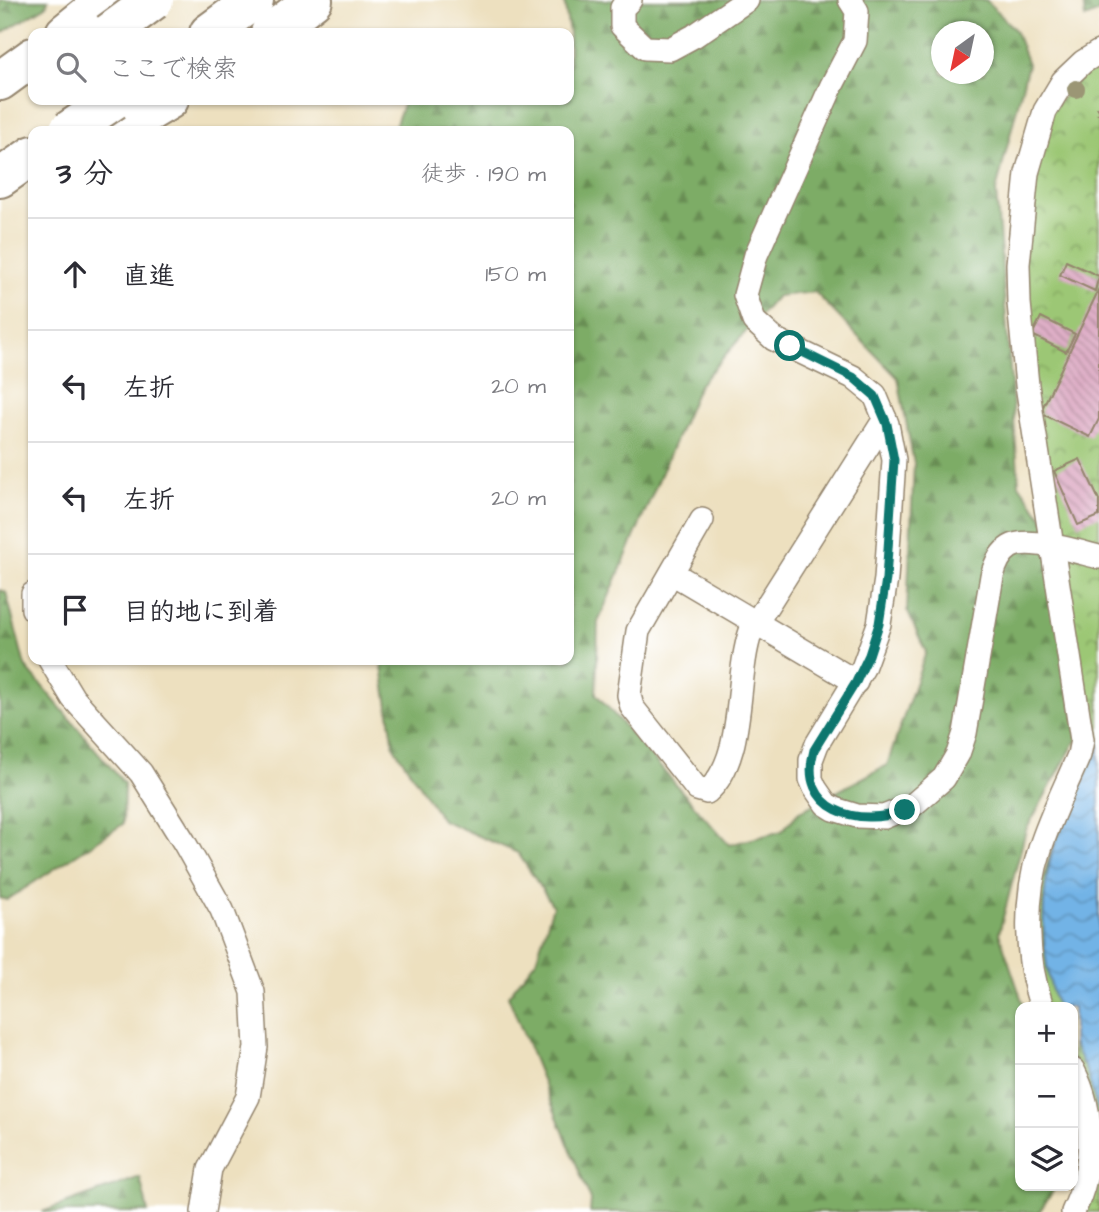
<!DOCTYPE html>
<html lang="ja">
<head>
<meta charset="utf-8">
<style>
  body { margin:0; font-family:"Architects Daughter","Klee One",sans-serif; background:#f7f7f7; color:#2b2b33 }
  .controls { position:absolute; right:21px; bottom:21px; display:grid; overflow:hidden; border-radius:14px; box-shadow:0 2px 5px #0004 }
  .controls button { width:63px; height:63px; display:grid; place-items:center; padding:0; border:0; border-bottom:2px solid #e1e1e2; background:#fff; color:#2b2b33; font:35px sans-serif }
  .compass { position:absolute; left:931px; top:21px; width:63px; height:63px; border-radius:50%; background:#fff; box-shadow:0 2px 5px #0004; rotate:213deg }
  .stop { position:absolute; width:21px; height:21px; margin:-16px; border:5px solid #0f766e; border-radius:50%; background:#fff }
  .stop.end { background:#0f766e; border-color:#fff; box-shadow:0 2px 7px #0008 }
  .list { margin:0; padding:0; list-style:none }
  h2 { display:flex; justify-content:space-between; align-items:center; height:91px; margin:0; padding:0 28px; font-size:30px }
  h2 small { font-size:23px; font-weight:400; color:#7c7c81 }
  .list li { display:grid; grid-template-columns:46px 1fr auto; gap:21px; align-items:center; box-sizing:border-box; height:112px; padding:0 28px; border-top:2px solid #e1e1e2 }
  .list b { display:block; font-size:26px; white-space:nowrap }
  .list em { font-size:23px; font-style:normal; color:#7c7c81 }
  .icon { flex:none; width:38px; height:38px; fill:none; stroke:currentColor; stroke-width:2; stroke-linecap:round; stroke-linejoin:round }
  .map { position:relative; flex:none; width:1099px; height:1212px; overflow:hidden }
  .search { position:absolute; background:#fff; box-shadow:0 2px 5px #0004; left:28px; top:28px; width:546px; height:77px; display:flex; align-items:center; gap:18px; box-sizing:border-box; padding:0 24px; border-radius:14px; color:#7c7c81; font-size:26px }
  .panel { position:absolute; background:#fff; box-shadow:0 2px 5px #0004; left:28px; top:126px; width:546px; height:539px; border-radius:14px }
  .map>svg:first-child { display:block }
  .forest { fill:url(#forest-firs); stroke:#5c6b42; stroke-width:2; fill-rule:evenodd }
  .park { fill:url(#park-crowns); stroke:#6c7849; stroke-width:2 }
  .water { fill:url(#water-waves); stroke:#566e82; stroke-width:2 }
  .building { fill:url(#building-back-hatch) }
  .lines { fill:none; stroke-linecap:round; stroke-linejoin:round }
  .minor-casing { stroke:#94856e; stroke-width:26 }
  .motorway-casing { stroke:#94856e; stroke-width:42 }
  .path { stroke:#94856e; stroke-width:4.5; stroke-dasharray:2 5; stroke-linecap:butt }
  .minor { stroke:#fff; stroke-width:23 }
  .motorway { stroke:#fff; stroke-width:38 }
  .motorway-bridge-casing { stroke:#94856e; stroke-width:42; stroke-linecap:butt }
  .motorway-bridge { stroke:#fff; stroke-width:38 }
  .tree { fill:#9b9675 }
  .route { stroke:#0f766e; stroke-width:9 }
</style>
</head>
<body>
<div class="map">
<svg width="1099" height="1212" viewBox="0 0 1099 1212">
  <defs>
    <pattern id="forest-firs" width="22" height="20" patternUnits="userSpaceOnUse" patternTransform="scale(1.75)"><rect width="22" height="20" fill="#7dac66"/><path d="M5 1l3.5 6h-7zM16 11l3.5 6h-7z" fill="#688c53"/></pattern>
    <pattern id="park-crowns" width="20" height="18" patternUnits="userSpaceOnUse" patternTransform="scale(1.75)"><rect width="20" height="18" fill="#9cc774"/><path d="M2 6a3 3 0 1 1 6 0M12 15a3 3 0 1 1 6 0" fill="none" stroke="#80a25f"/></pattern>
    <pattern id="water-waves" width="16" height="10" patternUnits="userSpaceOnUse" patternTransform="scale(1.75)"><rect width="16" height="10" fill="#72b3e6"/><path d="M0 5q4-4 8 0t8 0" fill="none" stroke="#5f92ba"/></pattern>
    <pattern id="building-back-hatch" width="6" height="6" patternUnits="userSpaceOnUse" patternTransform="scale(1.75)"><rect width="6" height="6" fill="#dfafc7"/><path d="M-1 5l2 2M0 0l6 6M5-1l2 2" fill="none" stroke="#b68fa1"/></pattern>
  </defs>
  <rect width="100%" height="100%" fill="#fff"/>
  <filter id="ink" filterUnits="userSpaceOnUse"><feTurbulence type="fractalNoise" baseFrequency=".0143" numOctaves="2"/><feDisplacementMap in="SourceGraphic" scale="14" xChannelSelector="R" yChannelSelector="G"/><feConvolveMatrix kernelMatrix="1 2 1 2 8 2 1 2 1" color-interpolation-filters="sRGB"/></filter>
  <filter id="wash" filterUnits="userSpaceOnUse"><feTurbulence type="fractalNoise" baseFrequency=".00686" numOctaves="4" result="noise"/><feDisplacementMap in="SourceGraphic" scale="28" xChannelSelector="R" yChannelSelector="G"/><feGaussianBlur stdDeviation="1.57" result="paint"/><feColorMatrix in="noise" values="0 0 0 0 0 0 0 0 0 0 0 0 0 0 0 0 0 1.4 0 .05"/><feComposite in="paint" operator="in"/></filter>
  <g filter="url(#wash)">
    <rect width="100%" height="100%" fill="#ede0bf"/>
    <g class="forest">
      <path d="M0,0H48L46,6L0,34Z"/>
      <path d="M564,0H986L1015,30L1028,64L996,191L1019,484L1085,578L1099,582V699L1026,830L999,933L1024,1007H1020V1186H1054L1053,1191L1039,1212H590L591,1200L508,996L536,960L553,906L518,853L442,820L394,747L381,660H569V131H393L405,100H569V33ZM942,32H984V74H942ZM815,292L898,378L914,464L907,610L926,652L887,765L799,812L782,831L729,845L596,694L598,622L699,385L777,296Z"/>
      <path d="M1083,0H1099V12L1085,18Z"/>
      <path d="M0,590L6,592L25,666L124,783L123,824L7,900L0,898Z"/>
      <path d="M140,1177L148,1212H42Z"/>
    </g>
    <path class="park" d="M1099,52V1212H1073L1084,1187L1073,1070V1007H1042L1030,923L1079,755L1019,303L1039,127Z"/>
    <path class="water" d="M1099,741V1115L1087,1073L1073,1043V1007H1057C1040,959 1038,890 1056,841C1069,808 1088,776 1099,741Z"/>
    <g id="blocks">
      <g class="building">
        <path d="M1066,261L1099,276L1095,291L1060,275Z"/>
        <path d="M1099,289V419L1090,437L1040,413Z"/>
        <path d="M1041,317L1075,334L1066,352L1032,335Z"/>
        <path d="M1080,459L1099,500V516L1078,525L1054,471Z"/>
      </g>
    </g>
  </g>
  <g filter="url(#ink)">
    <use href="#blocks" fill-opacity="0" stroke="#94856e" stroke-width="2"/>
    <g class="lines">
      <g class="minor-casing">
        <g id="minor">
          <path d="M630,0L622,8V26L645,48L670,49L694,36L747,0"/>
          <path d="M850,0L857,11L855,41L832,85L756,255L745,295L754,321L774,339L853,377L875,395L887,424L894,460L886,579L879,624L863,668L817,744L811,760V779L815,788L826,804L834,809L857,816L884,817L913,805L944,778L958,754L965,733L992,576C995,565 1000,553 1010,547C1028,536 1078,552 1099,557"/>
          <path d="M702,520L638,631L629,695L632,707L697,789L707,792C747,757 734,679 751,631L885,419"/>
          <path d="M672,573L856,682"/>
          <path d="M33,594V609"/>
          <path d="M50,660L73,698L141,773L184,842L222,910L253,992L256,1047L248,1097L210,1169L203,1212"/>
          <path d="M1042,1007C1025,960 1024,897 1040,849C1050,817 1066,786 1079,755L1082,740L1027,385L1019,303L1018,264L1027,173L1045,111L1063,81L1083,62L1099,52"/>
          <path d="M1073,1212C1094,1169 1096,1114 1073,1070"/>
        </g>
      </g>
      <g class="motorway-casing">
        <g id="motorway">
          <path d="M65,33L106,0"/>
          <path d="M209,33L254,0"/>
          <path d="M270,33L313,0"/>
          <path d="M0,81L33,57"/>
          <path d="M117,131L169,100"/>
          <path d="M0,178L33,155"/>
        </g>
      </g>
      <path class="path" d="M1099,108L1096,110L1099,114"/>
      <use href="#minor" class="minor"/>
      <use href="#motorway" class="motorway"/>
      <g class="motorway-bridge-casing">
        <g id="motorway-bridge">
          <path d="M109,33L154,0"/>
          <path d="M68,131L114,100"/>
        </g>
      </g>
      <use href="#motorway-bridge" class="motorway-bridge"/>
    </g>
    <circle class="tree" cx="1076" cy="89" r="9"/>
  </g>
  <g class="lines" filter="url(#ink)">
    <path class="route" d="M790,346L853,377L875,396L887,424L894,460L886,579L879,624L869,655L856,682L814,750C797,810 859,829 905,810"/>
  </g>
</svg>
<div class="controls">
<button>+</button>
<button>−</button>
<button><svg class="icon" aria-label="layers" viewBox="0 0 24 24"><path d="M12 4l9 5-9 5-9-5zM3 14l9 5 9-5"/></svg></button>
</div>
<svg class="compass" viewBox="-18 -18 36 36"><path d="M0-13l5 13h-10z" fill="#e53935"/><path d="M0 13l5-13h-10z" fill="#7c7c81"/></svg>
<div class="stop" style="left:790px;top:346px"></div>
<div class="stop end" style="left:905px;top:810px"></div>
<div class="search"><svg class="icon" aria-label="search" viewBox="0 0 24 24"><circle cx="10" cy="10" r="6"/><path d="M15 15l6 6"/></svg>ここで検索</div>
<section class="panel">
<h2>3 分<small>徒歩 · 190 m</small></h2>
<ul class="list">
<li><svg class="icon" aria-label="ahead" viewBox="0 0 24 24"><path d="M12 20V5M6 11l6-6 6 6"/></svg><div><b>直進</b></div><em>150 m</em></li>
<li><svg class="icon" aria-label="left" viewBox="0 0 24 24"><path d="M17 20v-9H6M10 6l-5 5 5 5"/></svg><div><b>左折</b></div><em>20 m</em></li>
<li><svg class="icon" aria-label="left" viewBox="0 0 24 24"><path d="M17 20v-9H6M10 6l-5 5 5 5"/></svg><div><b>左折</b></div><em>20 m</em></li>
<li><svg class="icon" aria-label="arrive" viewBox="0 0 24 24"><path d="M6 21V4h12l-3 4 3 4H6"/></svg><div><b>目的地に到着</b></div></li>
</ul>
</section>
</div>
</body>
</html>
